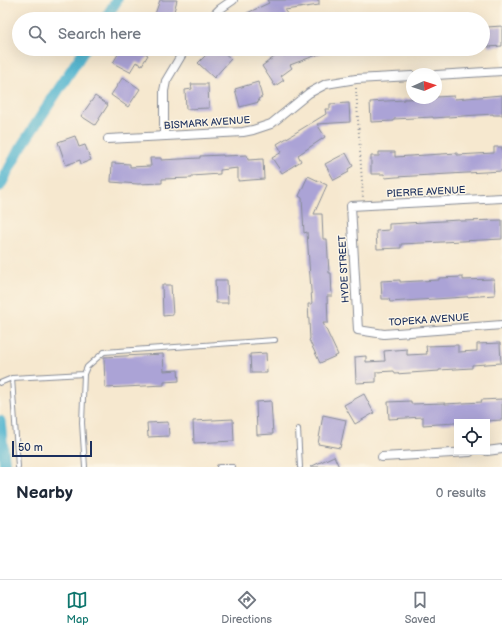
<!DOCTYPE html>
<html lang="en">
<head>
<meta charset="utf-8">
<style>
  body { margin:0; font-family:"Balsamiq Sans",sans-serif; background:#f6f6f7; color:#1f2937 }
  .controls { position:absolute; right:12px; bottom:12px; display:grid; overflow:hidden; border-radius:0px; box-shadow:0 4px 16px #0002 }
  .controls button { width:36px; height:36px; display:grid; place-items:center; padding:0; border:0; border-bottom:1px solid #e0e1e3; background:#fff; color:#1f2937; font:20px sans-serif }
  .compass { position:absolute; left:406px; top:68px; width:36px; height:36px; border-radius:50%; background:#fff; box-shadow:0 4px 16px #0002; rotate:87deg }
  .scale { position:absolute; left:12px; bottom:10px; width:80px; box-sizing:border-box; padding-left:4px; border:2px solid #1b2f5e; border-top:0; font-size:11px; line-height:14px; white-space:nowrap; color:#1b2f5e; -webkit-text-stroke:3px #fcf5e5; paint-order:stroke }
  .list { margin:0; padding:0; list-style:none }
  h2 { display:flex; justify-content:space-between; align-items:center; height:52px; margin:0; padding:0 16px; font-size:17px }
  h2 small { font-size:13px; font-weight:400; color:#747a83 }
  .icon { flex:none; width:22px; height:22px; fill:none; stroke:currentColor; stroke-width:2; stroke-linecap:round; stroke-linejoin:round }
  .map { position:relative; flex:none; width:502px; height:467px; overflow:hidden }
  .search { position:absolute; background:#fff; box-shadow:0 4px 16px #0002; left:12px; right:12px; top:12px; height:44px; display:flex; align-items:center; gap:10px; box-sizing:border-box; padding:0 14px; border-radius:22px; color:#747a83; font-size:15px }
  .sheet { height:112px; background:#fff }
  nav { display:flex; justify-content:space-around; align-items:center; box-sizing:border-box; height:56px; border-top:1px solid #e0e1e3; background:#fff; font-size:11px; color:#747a83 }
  nav a { display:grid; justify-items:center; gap:2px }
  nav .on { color:#0f766e }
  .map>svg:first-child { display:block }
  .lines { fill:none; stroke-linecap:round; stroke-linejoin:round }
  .canal { stroke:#50b4cf; stroke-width:11 }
  .building { fill:#aba3d6 }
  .lane-casing { stroke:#888c96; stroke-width:6 }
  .street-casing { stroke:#888c96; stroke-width:10 }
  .path { stroke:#888c96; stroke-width:2; stroke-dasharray:1 3; stroke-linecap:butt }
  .lane { stroke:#fff; stroke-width:4 }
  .street { stroke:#fff; stroke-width:8 }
  .labels { text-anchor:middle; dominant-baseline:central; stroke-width:3; stroke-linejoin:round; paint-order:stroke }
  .street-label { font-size:10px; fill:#1b2f5e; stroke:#fcf5e5 }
</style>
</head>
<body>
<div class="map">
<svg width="502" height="467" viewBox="0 0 502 467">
  <rect width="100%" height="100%" fill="#fcf5e5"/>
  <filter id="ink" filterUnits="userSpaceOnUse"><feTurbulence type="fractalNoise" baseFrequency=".025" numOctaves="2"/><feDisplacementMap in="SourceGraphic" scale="8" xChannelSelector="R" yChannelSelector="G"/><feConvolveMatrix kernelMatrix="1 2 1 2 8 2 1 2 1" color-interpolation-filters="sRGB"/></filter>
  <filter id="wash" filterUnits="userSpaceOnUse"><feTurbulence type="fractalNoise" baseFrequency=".012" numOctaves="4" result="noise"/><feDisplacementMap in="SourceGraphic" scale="16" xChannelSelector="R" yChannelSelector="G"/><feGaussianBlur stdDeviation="0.9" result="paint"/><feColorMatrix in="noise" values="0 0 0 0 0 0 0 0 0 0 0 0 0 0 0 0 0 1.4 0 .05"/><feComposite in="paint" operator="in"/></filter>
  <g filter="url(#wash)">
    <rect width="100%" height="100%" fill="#f6e8cf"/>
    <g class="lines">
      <g class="canal">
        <path d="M105,19L117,0"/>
        <path d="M0,186L19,150L85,49"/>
        <path d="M0,421L5,467"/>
      </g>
    </g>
    <g id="blocks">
      <g class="building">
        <path d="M160,0H177L172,19H160L154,17Z"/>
        <path d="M267,0H319V5L285,10L289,19H234L269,3Z"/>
        <path d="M502,26V46L488,47L487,27Z"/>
        <path d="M121,49H138L148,55L142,65L136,62L130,72L113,63Z"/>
        <path d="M201,49H220L231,59L214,78L198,63L207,54Z"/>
        <path d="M303,49L330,50L290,65L292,68L281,76L284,80L275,86L262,66L281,52L284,56Z"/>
        <path d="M123,77L140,89L128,107L111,95Z"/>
        <path d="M258,82L262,97L258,99L259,102L240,107L235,89Z"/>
        <path d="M191,84H208L209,108L186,109L185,90L192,89Z"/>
        <path d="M502,95V115H493V114L433,118V117L394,119V121L371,122L370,102L404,100V99L436,98V97L454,96L455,99Z"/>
        <path d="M95,96L108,105L95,125L81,116Z"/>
        <path d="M349,103L350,122L317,124L325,137L298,155L301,161L282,173L272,158L282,152L277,144L326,114L325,109H330V104Z"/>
        <path d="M75,136L79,147L85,145L91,160L81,164L80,160L66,165L58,142Z"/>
        <path d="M494,147H502V171L396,177L385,178L384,174H371V156H379V152H395V157L457,153V155L494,153Z"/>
        <path d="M346,153L353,166L348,169L349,172L334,180L325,164Z"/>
        <path d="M223,155V156L247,155L248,160L263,159L264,179L238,181V168L220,170V174L192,176V178L162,179V183L138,184L111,182L112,163L130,164V167L151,166L150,158H161V160L200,158V156Z"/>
        <path d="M308,176L327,185L314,214H322L323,239H327L329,273H331L332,296H327L328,323H323L338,355L320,363L309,340L310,339L308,304H312L309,263L307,232L304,233L302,198L299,196Z"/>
        <path d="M460,220V221L502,220V239L401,244V248L377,249L376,231L389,230V224Z"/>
        <path d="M463,277V280L494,279L495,295L390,302L389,299H382L381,281L400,280V282L439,280V278Z"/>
        <path d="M215,280H227L228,303H216Z"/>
        <path d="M162,285H171L173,315L163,316Z"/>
        <path d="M500,343L501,363L472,365V368L439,370V371L395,374L394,371L376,372V382L356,383L355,357L366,356V362L385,361L384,351L407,349V355L427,354L426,346L458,345V352L477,351V344Z"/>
        <path d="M266,353L267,373H251L250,354Z"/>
        <path d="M163,354L164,371L178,370L179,381L164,382V385L105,388L104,357Z"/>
        <path d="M364,394L374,413L355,424L344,405Z"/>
        <path d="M502,399V420L423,425V417L389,419L388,402L411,401V404L445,403V404L482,402L481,400Z"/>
        <path d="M271,401L273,434L257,435L256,402Z"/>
        <path d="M323,415L346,420L340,448L318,444Z"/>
        <path d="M233,419L234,441L194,443L193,421Z"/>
        <path d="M168,422L169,436L148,437L147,423Z"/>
        <path d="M334,456L339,467H310Z"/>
      </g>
    </g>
  </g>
  <g filter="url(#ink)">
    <use href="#blocks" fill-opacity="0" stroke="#888c96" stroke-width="1"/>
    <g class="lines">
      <g class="lane-casing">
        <g id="lane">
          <path d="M84,374L82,423L85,467"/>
          <path d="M12,378L18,467"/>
          <path d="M0,383L12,378L84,374L87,367L104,352L275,340"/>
          <path d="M298,429L300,467"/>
          <path d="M219,467H233"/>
        </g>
      </g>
      <g class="street-casing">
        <g id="street">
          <path d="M210,19L220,9L233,0"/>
          <path d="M436,75L502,71"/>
          <path d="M164,136V91L166,81L185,49"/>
          <path d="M108,139L243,132L253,130L271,124L309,93L326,84L356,79L412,76"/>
          <path d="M502,198L351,206L358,330L384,334L502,325"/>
          <path d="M487,451L502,449"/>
          <path d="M382,457L470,452"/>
        </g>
      </g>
      <path class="path" d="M356,88L363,198"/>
      <use href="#lane" class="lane"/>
      <use href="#street" class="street"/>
    </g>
  </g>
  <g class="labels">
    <g class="street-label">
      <text transform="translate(207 123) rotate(-4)">BISMARK AVENUE</text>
      <text transform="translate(426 192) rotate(-3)">PIERRE AVENUE</text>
      <text transform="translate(344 269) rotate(-93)">HYDE STREET</text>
      <text transform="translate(429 320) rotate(-4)">TOPEKA AVENUE</text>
    </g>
  </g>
</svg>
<div class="controls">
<button><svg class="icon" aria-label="locate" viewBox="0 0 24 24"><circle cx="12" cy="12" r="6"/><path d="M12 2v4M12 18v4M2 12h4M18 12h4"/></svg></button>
</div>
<svg class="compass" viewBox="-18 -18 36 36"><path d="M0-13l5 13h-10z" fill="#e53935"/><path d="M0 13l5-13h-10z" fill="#747a83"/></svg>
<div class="scale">50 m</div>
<div class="search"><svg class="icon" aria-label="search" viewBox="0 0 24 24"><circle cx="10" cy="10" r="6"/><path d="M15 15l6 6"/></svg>Search here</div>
</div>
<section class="sheet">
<h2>Nearby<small>0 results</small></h2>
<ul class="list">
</ul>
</section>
<nav>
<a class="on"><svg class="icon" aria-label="map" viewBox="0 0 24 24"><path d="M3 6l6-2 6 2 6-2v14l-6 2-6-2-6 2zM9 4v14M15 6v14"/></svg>Map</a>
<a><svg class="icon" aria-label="directions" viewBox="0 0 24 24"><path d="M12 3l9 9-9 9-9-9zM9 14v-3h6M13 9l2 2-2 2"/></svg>Directions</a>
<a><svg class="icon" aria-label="saved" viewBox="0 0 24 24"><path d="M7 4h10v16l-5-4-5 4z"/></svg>Saved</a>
</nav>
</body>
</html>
